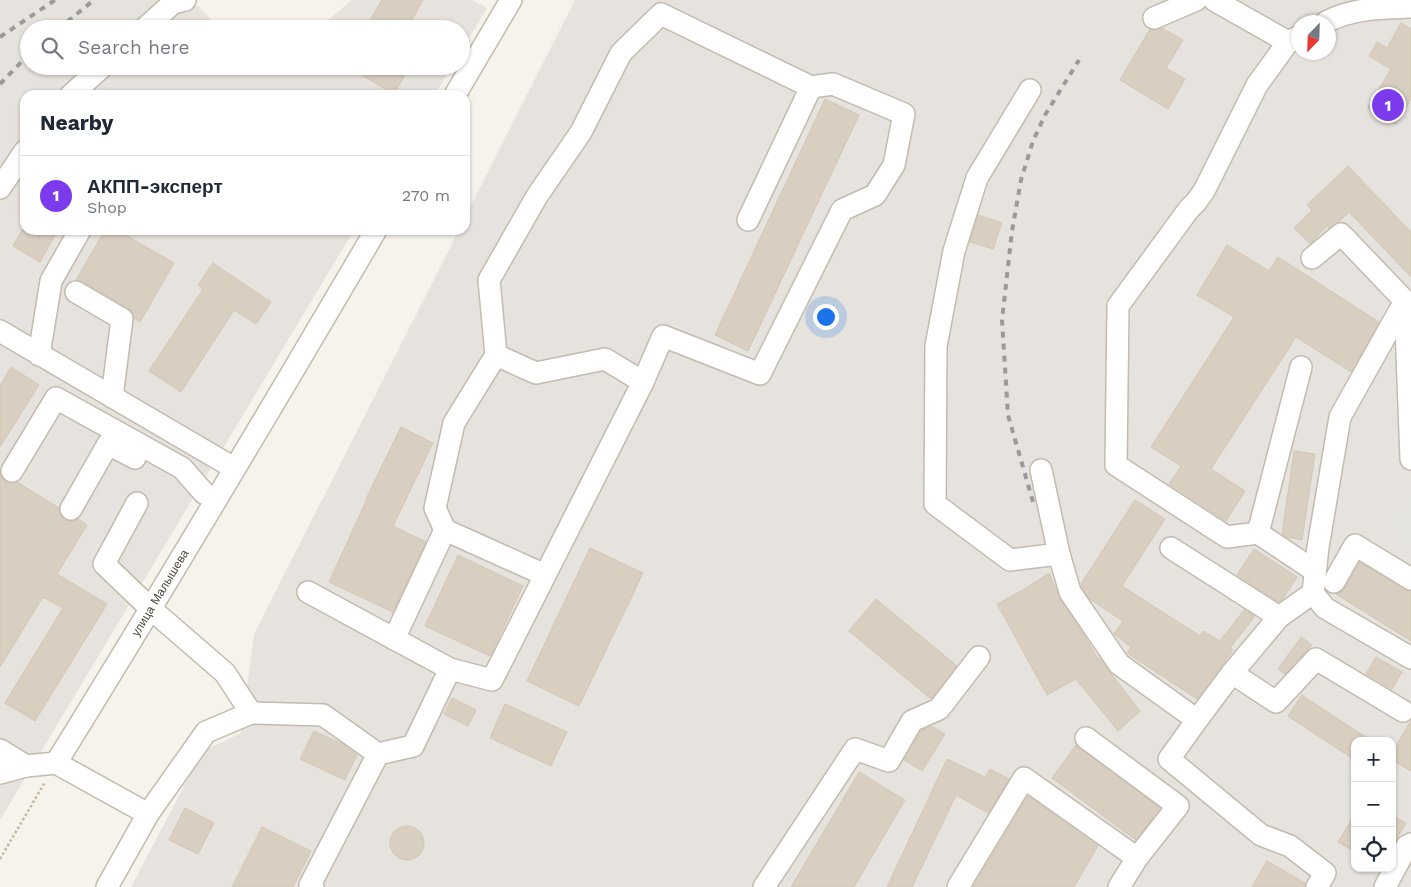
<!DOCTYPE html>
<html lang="en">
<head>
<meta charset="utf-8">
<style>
  body { margin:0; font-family:"Work Sans",sans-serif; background:#f6f6f7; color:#1f2937 }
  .controls { position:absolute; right:15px; bottom:15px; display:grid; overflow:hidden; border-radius:10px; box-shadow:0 1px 4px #0004 }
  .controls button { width:45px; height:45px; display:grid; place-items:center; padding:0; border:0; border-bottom:1px solid #e0e1e3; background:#fff; color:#1f2937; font:25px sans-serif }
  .compass { position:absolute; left:1291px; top:15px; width:45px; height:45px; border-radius:50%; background:#fff; box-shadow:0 1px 4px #0004; rotate:203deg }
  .you { position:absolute; left:825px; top:316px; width:18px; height:18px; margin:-12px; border:4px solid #fff; border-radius:50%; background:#1a73e8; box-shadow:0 0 0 8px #1a73e833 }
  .badge { display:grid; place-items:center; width:32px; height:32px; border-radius:50%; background:#7c3aed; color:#fff; font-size:16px; font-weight:700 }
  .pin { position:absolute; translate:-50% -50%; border:2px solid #fff; box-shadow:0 1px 5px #0006 }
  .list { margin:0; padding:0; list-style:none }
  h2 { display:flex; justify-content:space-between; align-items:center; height:65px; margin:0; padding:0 20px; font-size:21px }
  h2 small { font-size:16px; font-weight:400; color:#747a83 }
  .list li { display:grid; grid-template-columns:32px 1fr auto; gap:15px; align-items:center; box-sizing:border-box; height:80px; padding:0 20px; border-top:1px solid #e0e1e3 }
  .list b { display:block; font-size:19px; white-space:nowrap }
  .list p { margin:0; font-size:16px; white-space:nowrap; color:#747a83 }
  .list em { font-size:16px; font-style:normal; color:#747a83 }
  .icon { flex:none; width:28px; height:28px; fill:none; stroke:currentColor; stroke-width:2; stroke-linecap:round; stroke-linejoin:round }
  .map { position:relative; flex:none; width:1411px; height:887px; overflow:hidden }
  .search { position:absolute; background:#fff; box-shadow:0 1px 4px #0004; left:20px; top:20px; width:450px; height:55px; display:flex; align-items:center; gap:12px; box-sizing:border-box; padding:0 18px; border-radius:28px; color:#747a83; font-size:19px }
  .panel { position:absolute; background:#fff; box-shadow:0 1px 4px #0004; left:20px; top:90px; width:450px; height:145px; border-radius:15px }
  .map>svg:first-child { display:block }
  .industrial { fill:#e6e2dd; fill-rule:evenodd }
  .parking { fill:#e5e3e0 }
  .building { fill:#d8cfc1; stroke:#d3c7b4 }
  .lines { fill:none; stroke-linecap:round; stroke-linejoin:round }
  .minor-casing { stroke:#c2bbae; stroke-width:24 }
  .path { stroke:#c4b79f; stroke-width:2.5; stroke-dasharray:2.5 2.5; stroke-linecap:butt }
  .minor { stroke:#fff; stroke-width:21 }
  .rail { stroke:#9a9a9a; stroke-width:4; stroke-dasharray:6 6; stroke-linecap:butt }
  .labels { text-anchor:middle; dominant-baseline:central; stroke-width:4; stroke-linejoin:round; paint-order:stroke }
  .street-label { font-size:12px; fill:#4b4439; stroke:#fff }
</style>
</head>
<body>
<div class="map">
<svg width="1411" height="887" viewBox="0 0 1411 887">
  <rect width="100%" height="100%" fill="#f6f3ec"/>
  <g class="industrial">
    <path d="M0,0H192L220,29H29V66H256L264,75L275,66H452L435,95H25V230H354L0,820Z"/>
    <path d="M352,0H472L487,8L461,51V29H318Z"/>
    <path d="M575,0H1411V887H131L202,752L241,733L254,634L459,230H465V217ZM1298,22H1328V52H1298ZM1355,741H1392V868H1355Z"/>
  </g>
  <path class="parking" d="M1411,496V548L1385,523Z"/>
  <g class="building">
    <path d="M382,0H423L407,29H365Z"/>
    <path d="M1401,23L1411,29V99L1396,124L1368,108L1391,69L1369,56L1377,42L1387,48Z"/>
    <path d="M1162,28L1183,40L1166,68L1185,79L1168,109L1120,80L1150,29L1153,30Z"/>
    <path d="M346,66H410L394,94Z"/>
    <path d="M825,99L859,115L748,351L715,335Z"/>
    <path d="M1348,166L1411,232V277L1349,212L1339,222L1329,228L1327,226L1310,244L1294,228L1312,210L1307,205Z"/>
    <path d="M978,215L1002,223L993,249L970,242Z"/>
    <path d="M22,230H58L40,262L13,246Z"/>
    <path d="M105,230H117L174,263L140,322L134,318L133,313L128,308L82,281L76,280Z"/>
    <path d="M1227,245L1269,271L1278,257L1379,322L1351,372L1296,337L1211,469L1245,491L1226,521L1169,484L1181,466L1151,447L1234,317L1197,295Z"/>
    <path d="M213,263L271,302L256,324L234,310L181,392L149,371L203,289L198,285Z"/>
    <path d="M11,367L39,385L0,447V386Z"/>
    <path d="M401,427L433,443L393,526L426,542L393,612L329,582L367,499H366Z"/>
    <path d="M1294,451L1315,454L1302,540L1287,537L1282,534Z"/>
    <path d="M0,473L1,477L6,482L11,483L17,482L59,508L60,515L64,520L72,521L78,519L87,525L57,574L107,604L35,721L5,703L63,608L43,597L0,667Z"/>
    <path d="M1135,500L1165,519L1122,586L1200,636L1203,631L1220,641L1244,610L1255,616L1230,648L1233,650L1197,699L1127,653L1131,647L1114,634L1123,621L1091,600L1081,587V584Z"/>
    <path d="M590,548L643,573L579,706L527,681Z"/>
    <path d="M1254,549L1297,577L1282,600L1279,602L1237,575Z"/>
    <path d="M458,555L523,586L490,656L425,626Z"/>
    <path d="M1360,562L1405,590L1411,591V641L1336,594L1341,592L1345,588Z"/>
    <path d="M1049,573L1060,599L1084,635L1098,659L1099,658L1140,711L1118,731L1076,679L1047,695L997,604L1026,588Z"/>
    <path d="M876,599L957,666L931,699L849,631Z"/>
    <path d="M1301,637L1312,645L1285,674L1278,669Z"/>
    <path d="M1376,657L1402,672L1392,689L1366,674Z"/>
    <path d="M1302,695L1315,704L1372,741H1355V760L1288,716Z"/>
    <path d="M452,698L476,710L468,726L444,714Z"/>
    <path d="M505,704L567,732L551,766L490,738Z"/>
    <path d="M1411,721V771L1392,760V752Z"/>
    <path d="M931,726L945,734L922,771L904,760L921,731Z"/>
    <path d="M314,731L342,744L357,755L345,780L300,759Z"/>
    <path d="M1076,745L1160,808L1136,840L1052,778Z"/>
    <path d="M947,759L985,777L990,769L1009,779L988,813L956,795L912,887H887Z"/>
    <path d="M859,772L905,800L854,887H791Z"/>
    <path d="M1028,796L1098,846L1074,887H973Z"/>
    <path d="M185,808L214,823L198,854L169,840Z"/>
    <path d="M1355,814V852L1338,842Z"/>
    <path d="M1392,815L1406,823L1392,846Z"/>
    <circle cx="407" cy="843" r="17"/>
    <path d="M262,827L311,851L293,887H232Z"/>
    <path d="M1267,861L1305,883V887H1252Z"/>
  </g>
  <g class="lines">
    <g class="minor-casing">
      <g id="minor">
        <path d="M1214,0L1288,42"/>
        <path d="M1154,18L1196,0"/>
        <path d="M1326,22C1353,8 1381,8 1411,7"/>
        <path d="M144,29L173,3L185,0"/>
        <path d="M1298,37L1288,42L1257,85L1204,191L1196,202L1189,209L1118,306L1116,465L1227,537L1258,533L1315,571"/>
        <path d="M1030,90L977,178L954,251L936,346L935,504L1010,560L1059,554"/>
        <path d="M71,95L103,66"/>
        <path d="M455,95L511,0"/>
        <path d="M0,188L25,151"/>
        <path d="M1312,258L1341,234L1405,301L1411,459"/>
        <path d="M76,292L122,319L112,397"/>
        <path d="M1411,307L1405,301L1340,417L1318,547L1313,593L1325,608L1411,658"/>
        <path d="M0,331L234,468"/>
        <path d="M39,355L51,281L80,230"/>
        <path d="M643,382L663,336L760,374L842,210L875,195L894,165L904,114L833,84L811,87"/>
        <path d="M1041,470L1059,554L1070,592L1119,664L1197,720L1232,673L1276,702L1316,659L1403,711"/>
        <path d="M12,471L56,398L182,468L204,493"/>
        <path d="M137,503L104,564L151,609L225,673L251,713"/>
        <path d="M71,509L108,444L135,458"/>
        <path d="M445,530L435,508L454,423L496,355"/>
        <path d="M1258,533L1301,367"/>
        <path d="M1171,548L1279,617L1313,593"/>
        <path d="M1334,582L1355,545L1411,579"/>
        <path d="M308,592L450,669L413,746L378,754"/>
        <path d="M394,639L445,530L545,575"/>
        <path d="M450,669L492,680L643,382L605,359L536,373L496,355L489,280L537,196L581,132L621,53L661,14L811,87L748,220"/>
        <path d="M1232,673L1279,617"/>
        <path d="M1197,720L1169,759L1261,835L1290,846L1325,873L1317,887"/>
        <path d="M1086,738L1178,806L1137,858L1119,887"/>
        <path d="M0,750L26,766L56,763"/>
        <path d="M0,773L26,766"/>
        <path d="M148,814L206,732L251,713L323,715L378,754L310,885L313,887"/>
        <path d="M107,887L148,814L56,763C165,587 271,409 376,230"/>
        <path d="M764,887L855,749L889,761L912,721L939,709L979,657"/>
        <path d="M958,887L1024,778L1137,858"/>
        <path d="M1385,887L1407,846L1411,844"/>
      </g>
    </g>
    <path class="path" d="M0,859L45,782"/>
    <use href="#minor" class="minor"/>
    <g class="rail">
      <path d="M58,29L94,0"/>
      <path d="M0,37L55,0"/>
      <path d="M0,84L29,54"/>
      <path d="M1033,502L1008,415L1002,320L1012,231L1021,180L1033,141L1045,115L1079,60"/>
    </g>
  </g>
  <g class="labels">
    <g class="street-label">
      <text transform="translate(160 593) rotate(-59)">улица Малышева</text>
    </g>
  </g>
</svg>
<div class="controls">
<button>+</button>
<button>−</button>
<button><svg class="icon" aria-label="locate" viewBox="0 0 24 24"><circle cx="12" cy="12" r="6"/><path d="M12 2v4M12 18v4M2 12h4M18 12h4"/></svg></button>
</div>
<svg class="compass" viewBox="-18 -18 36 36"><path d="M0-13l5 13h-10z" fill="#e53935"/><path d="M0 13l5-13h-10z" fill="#747a83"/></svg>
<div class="you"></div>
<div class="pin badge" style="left:1388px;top:105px">1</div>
<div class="search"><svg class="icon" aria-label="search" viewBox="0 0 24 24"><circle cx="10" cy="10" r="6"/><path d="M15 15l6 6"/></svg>Search here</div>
<section class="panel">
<h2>Nearby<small></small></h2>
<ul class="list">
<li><span class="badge">1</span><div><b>АКПП-эксперт</b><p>Shop</p></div><em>270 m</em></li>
</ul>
</section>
</div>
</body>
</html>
